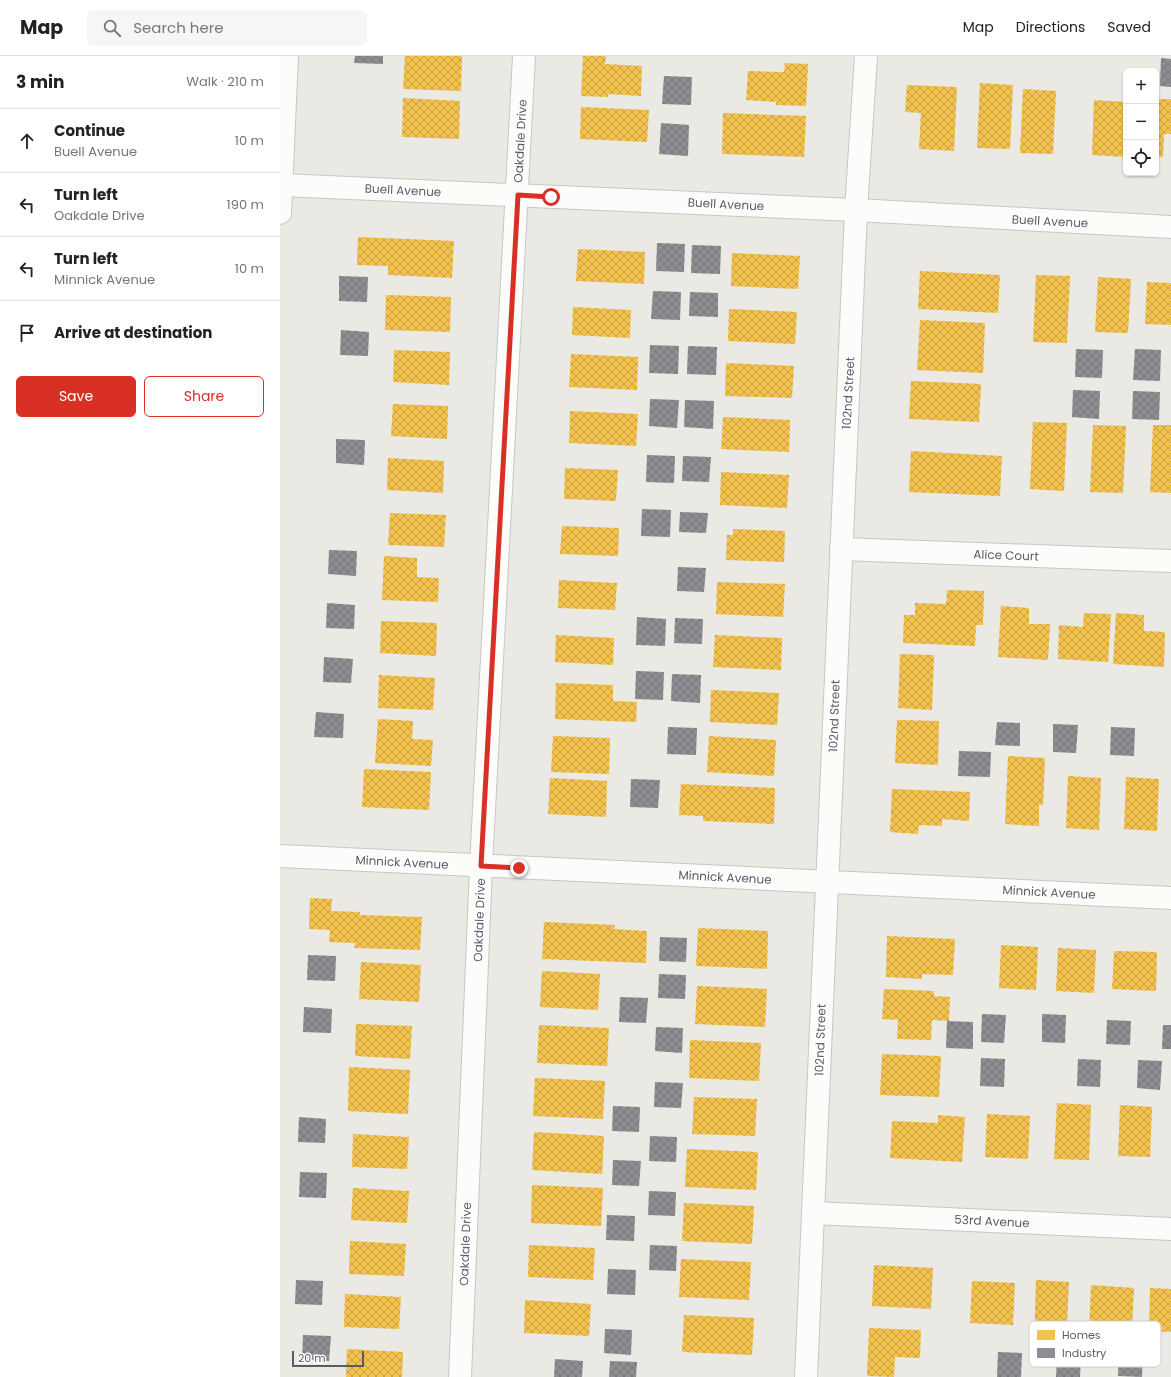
<!DOCTYPE html>
<html lang="en">
<head>
<meta charset="utf-8">
<style>
  body { margin:0; font-family:Poppins,sans-serif; background:#f6f6f6; color:#222 }
  .controls { position:absolute; right:12px; top:12px; display:grid; overflow:hidden; border-radius:6px; box-shadow:0 1px 3px #0004 }
  .controls button { width:36px; height:36px; display:grid; place-items:center; padding:0; border:0; border-bottom:1px solid #e0e0e0; background:#fff; color:#222; font:20px sans-serif }
  .scale { position:absolute; left:12px; bottom:10px; width:72px; box-sizing:border-box; padding-left:4px; border:2px solid #595c62; border-top:0; font-size:11px; line-height:14px; white-space:nowrap; color:#595c62; -webkit-text-stroke:3px #fff; paint-order:stroke }
  .stop { position:absolute; width:12px; height:12px; margin:-9px; border:3px solid #d93025; border-radius:50%; background:#fff }
  .stop.end { background:#d93025; border-color:#fff; box-shadow:0 1px 4px #0008 }
  .list { margin:0; padding:0; list-style:none }
  h2 { display:flex; justify-content:space-between; align-items:center; height:52px; margin:0; padding:0 16px; font-size:17px }
  h2 small { font-size:13px; font-weight:400; color:#767676 }
  .list li { display:grid; grid-template-columns:26px 1fr auto; gap:12px; align-items:center; box-sizing:border-box; height:64px; padding:0 16px; border-top:1px solid #e0e0e0 }
  .list b { display:block; font-size:15px; white-space:nowrap }
  .list p { margin:0; font-size:13px; white-space:nowrap; color:#767676 }
  .list em { font-size:13px; font-style:normal; color:#767676 }
  .actions { display:flex; gap:8px; padding:12px 16px }
  .actions a { flex:1; padding:9px 0; border:1px solid #d93025; border-radius:6px; text-align:center; font-size:14px; color:#d93025 }
  .actions .main { background:#d93025; color:#fff }
  .icon { flex:none; width:22px; height:22px; fill:none; stroke:currentColor; stroke-width:2; stroke-linecap:round; stroke-linejoin:round }
  .map { position:relative; flex:none; width:891px; height:1321px; overflow:hidden }
  header { display:flex; align-items:center; gap:24px; box-sizing:border-box; height:56px; padding:0 20px; background:#fff; border-bottom:1px solid #e0e0e0 }
  header strong { font-size:19px }
  nav { display:flex; gap:22px; margin-inline-start:auto; font-size:14px }
  .search { width:280px; height:36px; background:#f6f6f6; display:flex; align-items:center; gap:10px; box-sizing:border-box; padding:0 14px; border-radius:6px; color:#767676; font-size:15px }
  main { display:flex }
  aside { flex:1; background:#fff }
  .map>svg:first-child { display:block }
  .homes { fill:url(#homes-cross-hatch) }
  .industry { fill:url(#industry-cross-hatch) }
  .lines { fill:none; stroke-linecap:round; stroke-linejoin:round }
  .minor-casing { stroke:#c6c7c5; stroke-width:24 }
  .secondary-casing { stroke:#c6c6c6; stroke-width:24 }
  .minor { stroke:#fcfcfb; stroke-width:22 }
  .secondary { stroke:#fcfcfb; stroke-width:22 }
  .route { stroke:#d93025; stroke-width:5 }
  .labels { text-anchor:middle; dominant-baseline:central; stroke-width:4; stroke-linejoin:round; paint-order:stroke }
  .street-label { font-size:12px; fill:#595c62; stroke:#fff }
  .key { fill:#fff; stroke:#cdced0; stroke-width:1 }
  .key-label { font-size:11px; fill:#595c62 }
</style>
</head>
<body>
<header>
<strong>Map</strong>
<div class="search"><svg class="icon" aria-label="search" viewBox="0 0 24 24"><circle cx="10" cy="10" r="6"/><path d="M15 15l6 6"/></svg>Search here</div>
<nav><a>Map</a><a>Directions</a><a>Saved</a></nav>
</header>
<main>
<aside>
<h2>3 min<small>Walk · 210 m</small></h2>
<ul class="list">
<li><svg class="icon" aria-label="ahead" viewBox="0 0 24 24"><path d="M12 20V5M6 11l6-6 6 6"/></svg><div><b>Continue</b><p>Buell Avenue</p></div><em>10 m</em></li>
<li><svg class="icon" aria-label="left" viewBox="0 0 24 24"><path d="M17 20v-9H6M10 6l-5 5 5 5"/></svg><div><b>Turn left</b><p>Oakdale Drive</p></div><em>190 m</em></li>
<li><svg class="icon" aria-label="left" viewBox="0 0 24 24"><path d="M17 20v-9H6M10 6l-5 5 5 5"/></svg><div><b>Turn left</b><p>Minnick Avenue</p></div><em>10 m</em></li>
<li><svg class="icon" aria-label="arrive" viewBox="0 0 24 24"><path d="M6 21V4h12l-3 4 3 4H6"/></svg><div><b>Arrive at destination</b></div></li>
</ul>
<div class="actions"><a class="main">Save</a><a>Share</a></div>
</aside>
<div class="map">
<svg width="891" height="1321" viewBox="0 0 891 1321">
  <defs>
    <pattern id="homes-cross-hatch" width="8" height="8" patternUnits="userSpaceOnUse"><rect width="8" height="8" fill="#f2c14e"/><path d="M0 0l8 8M0 8l8-8" fill="none" stroke="#c7a044"/></pattern>
    <pattern id="industry-cross-hatch" width="8" height="8" patternUnits="userSpaceOnUse"><rect width="8" height="8" fill="#8d8d92"/><path d="M0 0l8 8M0 8l8-8" fill="none" stroke="#76767b"/></pattern>
  </defs>
  <rect width="100%" height="100%" fill="#eae9e3"/>
  <g class="homes">
    <path d="M125,0H182L181,35L123,33Z"/>
    <path d="M303,0H326L325,8L362,10L361,40L328,38V41L301,40Z"/>
    <path d="M505,7L528,8L526,50L496,49V46L466,44L468,15L504,16Z"/>
    <path d="M700,27L733,29L730,93L697,92Z"/>
    <path d="M627,29L677,31L674,95L639,93L641,57L625,56Z"/>
    <path d="M743,33L776,35L773,98L740,97Z"/>
    <path d="M123,42L180,45L179,83L122,81Z"/>
    <path d="M876,43H891V78H884L883,101H876Z"/>
    <path d="M814,44L846,46L845,101L812,99Z"/>
    <path d="M301,51L369,54L367,86L300,83Z"/>
    <path d="M443,57L526,60L524,101L442,98Z"/>
    <path d="M78,181L174,185L172,222L108,219V210L77,209Z"/>
    <path d="M298,193L365,196L364,228L296,225Z"/>
    <path d="M452,197L520,200L518,233L451,230Z"/>
    <path d="M640,215L720,219L718,257L638,253Z"/>
    <path d="M756,219L790,220L787,287L753,286Z"/>
    <path d="M818,221L851,223L848,277L815,276Z"/>
    <path d="M867,226L891,227V269L865,268Z"/>
    <path d="M106,239L171,241L170,276L105,274Z"/>
    <path d="M293,251L351,254L350,282L292,279Z"/>
    <path d="M449,253L517,256L515,288L448,285Z"/>
    <path d="M640,264L705,267L703,317L637,314Z"/>
    <path d="M114,294L170,296L169,329L113,326Z"/>
    <path d="M291,298L358,301L357,334L289,331Z"/>
    <path d="M446,307L514,310L512,342L445,340Z"/>
    <path d="M631,325L701,328L699,366L629,363Z"/>
    <path d="M113,348L168,350L167,383L111,380Z"/>
    <path d="M290,355L358,358L356,390L289,387Z"/>
    <path d="M443,361L510,364L509,396L441,393Z"/>
    <path d="M753,366L787,367L784,435L750,433Z"/>
    <path d="M813,369L846,370L843,437L810,436Z"/>
    <path d="M873,369H891V437L870,436Z"/>
    <path d="M631,395L722,400L720,440L629,436Z"/>
    <path d="M108,402L164,405L163,437L107,434Z"/>
    <path d="M285,412L338,414L336,445L284,443Z"/>
    <path d="M441,416L509,419L507,452L440,449Z"/>
    <path d="M110,457L166,459L164,491L108,489Z"/>
    <path d="M282,470L339,472L338,500L280,498Z"/>
    <path d="M453,473L505,475L504,506L446,504L447,479H453Z"/>
    <path d="M104,500L137,502V521L159,522L158,546L102,544Z"/>
    <path d="M279,524L337,527L335,554L278,552Z"/>
    <path d="M437,526L505,528L503,561L436,558Z"/>
    <path d="M667,534L704,535L703,569H696L695,590L623,587L624,559H635V547L666,548Z"/>
    <path d="M721,550L749,552V568H770L768,604L718,601Z"/>
    <path d="M804,557L831,558L828,606L778,603L779,569L803,571Z"/>
    <path d="M836,557L864,559V575L885,576L884,611L833,608Z"/>
    <path d="M101,565L157,567L156,600L100,597Z"/>
    <path d="M276,579L334,582L333,609L275,606Z"/>
    <path d="M435,579L502,582L501,614L433,611Z"/>
    <path d="M620,598L654,599L652,654L618,652Z"/>
    <path d="M99,619L155,622L153,654L98,652Z"/>
    <path d="M276,627L333,629V645L357,646L356,666L275,663Z"/>
    <path d="M431,634L499,637L497,669L430,666Z"/>
    <path d="M98,663L133,665L132,683L153,684L151,710L95,707Z"/>
    <path d="M617,664L659,665L658,709L615,707Z"/>
    <path d="M273,680L330,682L329,718L271,716Z"/>
    <path d="M429,680L496,684L494,720L427,716Z"/>
    <path d="M728,700L765,702L763,749H759V770L725,768Z"/>
    <path d="M84,713L151,716L149,754L82,751Z"/>
    <path d="M788,720L821,722L819,774L786,772Z"/>
    <path d="M846,721L879,723L877,775L844,773Z"/>
    <path d="M270,722L327,725L326,761L268,758Z"/>
    <path d="M401,728L495,732L494,768L423,765V760L399,759Z"/>
    <path d="M612,733L690,736L689,765L662,763V770L639,769L638,778L610,776Z"/>
    <path d="M30,842L52,843L51,855L80,856V859L142,861L140,894L74,892L75,887L49,886L50,874L29,873Z"/>
    <path d="M264,866L335,869L334,873L367,875L366,907L262,903Z"/>
    <path d="M418,872L488,875L487,913L416,910Z"/>
    <path d="M607,880L675,883L673,919L642,918V923L606,921Z"/>
    <path d="M721,889L758,891L756,934L719,932Z"/>
    <path d="M778,892L816,894L814,937L776,935Z"/>
    <path d="M834,895L877,896L876,935L832,933Z"/>
    <path d="M81,906L141,909L139,946L79,943Z"/>
    <path d="M262,915L320,918L318,954L260,951Z"/>
    <path d="M417,930L487,933L485,971L415,968Z"/>
    <path d="M604,933L654,935V940L670,941L669,965L652,964L651,984L617,983L618,964L602,963Z"/>
    <path d="M76,968L132,970L130,1003L75,1000Z"/>
    <path d="M259,969L329,972L327,1010L257,1007Z"/>
    <path d="M410,984L481,987L479,1025L409,1022Z"/>
    <path d="M602,998L661,1000L659,1041L600,1039Z"/>
    <path d="M69,1011L130,1014L128,1058L68,1055Z"/>
    <path d="M255,1022L325,1025L323,1063L253,1060Z"/>
    <path d="M414,1041L477,1043L475,1080L412,1078Z"/>
    <path d="M777,1047L811,1049L809,1104L774,1103Z"/>
    <path d="M840,1049L872,1051L870,1101L838,1100Z"/>
    <path d="M707,1058L750,1060L748,1103L705,1101Z"/>
    <path d="M658,1059L685,1061L682,1106L610,1102L612,1065L658,1067Z"/>
    <path d="M254,1076L324,1080L322,1118L252,1114Z"/>
    <path d="M73,1078L129,1081L127,1113L72,1111Z"/>
    <path d="M407,1093L478,1096L476,1134L405,1131Z"/>
    <path d="M252,1129L323,1132L321,1170L251,1167Z"/>
    <path d="M73,1132L129,1135L127,1167L71,1164Z"/>
    <path d="M404,1147L474,1150L472,1188L402,1185Z"/>
    <path d="M70,1185L126,1188L124,1220L69,1218Z"/>
    <path d="M249,1189L315,1192L313,1224L248,1221Z"/>
    <path d="M401,1203L471,1206L469,1244L399,1241Z"/>
    <path d="M594,1209L653,1212L651,1253L592,1250Z"/>
    <path d="M756,1224L789,1226L786,1290L754,1288Z"/>
    <path d="M692,1225L735,1227L733,1269L690,1267Z"/>
    <path d="M811,1229L854,1232L852,1274L809,1272Z"/>
    <path d="M870,1232L891,1233V1276L869,1275Z"/>
    <path d="M65,1238L121,1241L119,1273L64,1271Z"/>
    <path d="M245,1244L311,1248L309,1280L244,1277Z"/>
    <path d="M404,1259L474,1262L472,1299L402,1296Z"/>
    <path d="M589,1272L641,1274L640,1302L615,1301L614,1321L587,1320Z"/>
    <path d="M67,1293L123,1296L122,1321H66Z"/>
  </g>
  <g class="industry">
    <path d="M75,0H103V8L74,7Z"/>
    <path d="M881,2L891,3V31L880,30Z"/>
    <path d="M384,20L412,21L411,49L382,48Z"/>
    <path d="M381,67L409,69L408,100L379,98Z"/>
    <path d="M377,187L405,188L404,216L376,215Z"/>
    <path d="M412,189L441,190L440,218L411,217Z"/>
    <path d="M59,220L88,221L87,246L59,245Z"/>
    <path d="M373,235L401,236L400,264L371,263Z"/>
    <path d="M410,236L438,237V261L409,260Z"/>
    <path d="M61,274L89,276L88,300L60,299Z"/>
    <path d="M370,289L399,290L398,318L369,317Z"/>
    <path d="M408,290L437,291L436,319L407,318Z"/>
    <path d="M796,293L823,294L822,322L795,321Z"/>
    <path d="M855,293L881,294L880,325L853,324Z"/>
    <path d="M793,334L820,335L819,363L792,361Z"/>
    <path d="M853,335L880,336L879,364L852,363Z"/>
    <path d="M370,343L399,344L397,372L369,370Z"/>
    <path d="M405,344L434,345L433,373L404,371Z"/>
    <path d="M56,383L85,384L84,409L56,407Z"/>
    <path d="M367,399L395,400L394,427L366,426Z"/>
    <path d="M403,400L431,401L429,426L402,425Z"/>
    <path d="M362,453L391,454L390,481L361,480Z"/>
    <path d="M400,456L428,457L426,477L399,476Z"/>
    <path d="M49,494L77,495L76,520L48,518Z"/>
    <path d="M398,511L426,512L424,536L397,535Z"/>
    <path d="M47,547L75,549L74,573L46,572Z"/>
    <path d="M357,561L386,563L385,590L356,589Z"/>
    <path d="M395,562L423,563L422,588L394,587Z"/>
    <path d="M44,601L73,603L71,627L43,626Z"/>
    <path d="M356,615L384,616L383,644L355,643Z"/>
    <path d="M392,618L421,619L420,647L391,645Z"/>
    <path d="M36,656L64,658L63,682L34,681Z"/>
    <path d="M717,666L740,667V690L715,689Z"/>
    <path d="M773,668L798,669L796,697L773,696Z"/>
    <path d="M388,671L417,672L416,699L387,698Z"/>
    <path d="M831,671L855,672L854,700L830,699Z"/>
    <path d="M679,695L711,696L710,721L678,720Z"/>
    <path d="M351,723L380,724L378,752L350,751Z"/>
    <path d="M380,881L407,882L406,906L379,905Z"/>
    <path d="M28,899L56,900L55,925L27,924Z"/>
    <path d="M379,918L406,919L405,943L378,942Z"/>
    <path d="M340,941L368,942L366,967L339,966Z"/>
    <path d="M24,951L52,953L51,977L23,976Z"/>
    <path d="M702,958L726,959L724,987L701,986Z"/>
    <path d="M762,958L786,959L785,987L762,986Z"/>
    <path d="M827,964L851,965L850,989L826,988Z"/>
    <path d="M667,965L693,966V993L666,992Z"/>
    <path d="M883,969H891V993H882Z"/>
    <path d="M376,971L403,972L402,997L375,995Z"/>
    <path d="M701,1002L725,1003L724,1031L700,1030Z"/>
    <path d="M798,1003L821,1004L820,1031L797,1030Z"/>
    <path d="M858,1004L882,1005L880,1034L857,1032Z"/>
    <path d="M375,1026L403,1027L401,1052L374,1051Z"/>
    <path d="M333,1050L360,1051L359,1076L332,1075Z"/>
    <path d="M19,1061L46,1063L45,1087L18,1086Z"/>
    <path d="M370,1080L397,1081L396,1106L369,1105Z"/>
    <path d="M333,1104L361,1105L359,1130L332,1129Z"/>
    <path d="M20,1116L47,1117L46,1142L19,1141Z"/>
    <path d="M369,1135L396,1136L395,1160L368,1159Z"/>
    <path d="M327,1159L355,1160L354,1185L326,1184Z"/>
    <path d="M370,1189L397,1190L396,1215L369,1214Z"/>
    <path d="M328,1213L356,1214L355,1239L327,1238Z"/>
    <path d="M16,1224L43,1225L42,1249L15,1248Z"/>
    <path d="M325,1273L352,1274L351,1299L324,1297Z"/>
    <path d="M23,1279L51,1280L49,1305L22,1303Z"/>
    <path d="M839,1292L863,1293L862,1321L838,1320Z"/>
    <path d="M718,1296L742,1297L741,1321H717Z"/>
    <path d="M777,1301L801,1302L800,1321H776Z"/>
    <path d="M275,1303L303,1305L302,1321H274Z"/>
    <path d="M330,1305L357,1306L356,1321H329Z"/>
  </g>
  <g class="lines">
    <g class="minor-casing">
      <g id="minor">
        <path d="M1,129L576,154L891,171"/>
        <path d="M561,493L891,505"/>
        <path d="M0,800L891,842"/>
        <path d="M533,1157L891,1173"/>
        <path d="M180,1321L201,810L244,0"/>
        <path d="M526,1321L576,154L586,0"/>
      </g>
    </g>
    <g class="secondary-casing">
      <path id="secondary" d="M0,157L7,0"/>
    </g>
    <use href="#minor" class="minor"/>
    <use href="#secondary" class="secondary"/>
  </g>
  <g class="lines">
    <path class="route" d="M239,812L201,810L238,139L271,141"/>
  </g>
  <g class="labels">
    <g class="street-label">
      <text transform="translate(240 85) rotate(-87)">Oakdale Drive</text>
      <text transform="translate(123 134) rotate(3)">Buell Avenue</text>
      <text transform="translate(446 148) rotate(3)">Buell Avenue</text>
      <text transform="translate(770 165) rotate(3)">Buell Avenue</text>
      <text transform="translate(568 337) rotate(-87)">102nd Street</text>
      <text transform="translate(726 499) rotate(2)">Alice Court</text>
      <text transform="translate(554 660) rotate(-88)">102nd Street</text>
      <text transform="translate(122 806) rotate(3)">Minnick Avenue</text>
      <text transform="translate(445 821) rotate(3)">Minnick Avenue</text>
      <text transform="translate(769 836) rotate(3)">Minnick Avenue</text>
      <text transform="translate(199 864) rotate(-88)">Oakdale Drive</text>
      <text transform="translate(540 984) rotate(-88)">102nd Street</text>
      <text transform="translate(712 1165) rotate(3)">53rd Avenue</text>
      <text transform="translate(185 1188) rotate(-88)">Oakdale Drive</text>
    </g>
  </g>
  <rect x="749" y="1265" width="132" height="46" rx="6" class="key"/>
  <rect x="757" y="1274" width="18" height="10" fill="#f2c14e"/>
  <rect x="757" y="1292" width="18" height="10" fill="#8d8d92"/>
  <g class="key-label">
    <text x="782" y="1283">Homes</text>
    <text x="782" y="1301">Industry</text>
  </g>
</svg>
<div class="controls">
<button>+</button>
<button>−</button>
<button><svg class="icon" aria-label="locate" viewBox="0 0 24 24"><circle cx="12" cy="12" r="6"/><path d="M12 2v4M12 18v4M2 12h4M18 12h4"/></svg></button>
</div>
<div class="scale">20 m</div>
<div class="stop" style="left:271px;top:141px"></div>
<div class="stop end" style="left:239px;top:812px"></div>
</div>
</main>
</body>
</html>
